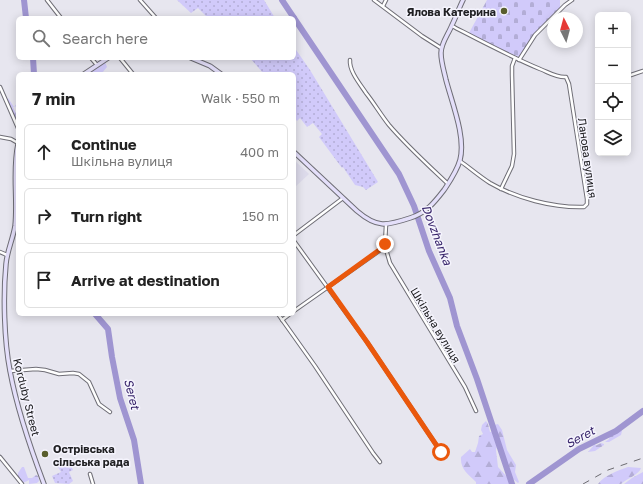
<!DOCTYPE html>
<html lang="en">
<head>
<meta charset="utf-8">
<style>
  body { margin:0; font-family:"Golos Text",sans-serif; background:#f6f6f6; color:#222 }
  .controls { position:absolute; right:12px; top:12px; display:grid; overflow:hidden; border-radius:6px; box-shadow:0 2px 10px #0003 }
  .controls button { width:36px; height:36px; display:grid; place-items:center; padding:0; border:0; border-bottom:1px solid #e0e0e0; background:#fff; color:#222; font:20px sans-serif }
  .compass { position:absolute; left:547px; top:12px; width:36px; height:36px; border-radius:50%; background:#fff; box-shadow:0 2px 10px #0003; rotate:354deg }
  .stop { position:absolute; width:12px; height:12px; margin:-9px; border:3px solid #ea580c; border-radius:50%; background:#fff }
  .stop.end { background:#ea580c; border-color:#fff; box-shadow:0 1px 4px #0008 }
  .list { margin:0; padding:0; list-style:none }
  h2 { display:flex; justify-content:space-between; align-items:center; height:52px; margin:0; padding:0 16px; font-size:17px }
  h2 small { font-size:13px; font-weight:400; color:#767676 }
  .list li { display:grid; grid-template-columns:26px 1fr auto; gap:12px; align-items:center; box-sizing:border-box; height:56px; margin:0 8px 8px; padding:0 8px; border:1px solid #e0e0e0; border-radius:6px }
  .list b { display:block; font-size:15px; white-space:nowrap }
  .list p { margin:0; font-size:13px; white-space:nowrap; color:#767676 }
  .list em { font-size:13px; font-style:normal; color:#767676 }
  .icon { flex:none; width:22px; height:22px; fill:none; stroke:currentColor; stroke-width:2; stroke-linecap:round; stroke-linejoin:round }
  .map { position:relative; flex:none; width:643px; height:484px; overflow:hidden }
  .search { position:absolute; background:#fff; box-shadow:0 2px 10px #0003; left:16px; top:16px; width:280px; height:44px; display:flex; align-items:center; gap:10px; box-sizing:border-box; padding:0 14px; border-radius:6px; color:#767676; font-size:15px }
  .panel { position:absolute; background:#fff; box-shadow:0 2px 10px #0003; left:16px; top:72px; width:280px; height:244px; border-radius:6px }
  .map>svg:first-child { display:block }
  .built { fill:#dcdaea }
  .forest { fill:url(#forest-firs) }
  .cemetery { fill:url(#cemetery-stones) }
  .garden { fill:url(#garden-dots) }
  .lines { fill:none; stroke-linecap:round; stroke-linejoin:round }
  .river { stroke:#9f95d1; stroke-width:6 }
  .street-casing { stroke:#6f6e76; stroke-width:4.5 }
  .secondary-casing { stroke:#6f6e76; stroke-width:5.5 }
  .street { stroke:#fff; stroke-width:2.5 }
  .secondary { stroke:#e4dffa; stroke-width:3.5 }
  .rail { stroke:#6d6c72; stroke-width:1; stroke-dasharray:7 7; stroke-linecap:butt }
  .route { stroke:#ea580c; stroke-width:5 }
  .poi-dot { fill:#595e2d; stroke:#f5f4fd; stroke-width:1.5 }
  .labels { text-anchor:middle; dominant-baseline:central; stroke-width:3; stroke-linejoin:round; paint-order:stroke }
  .poi-label { font-size:11px; font-weight:bold; fill:#202023; stroke:#f5f4fd; text-anchor:end }
  .street-label { font-size:11px; fill:#202023; stroke:#f5f4fd }
  .water-label { font-size:12px; font-style:italic; fill:#37246a; stroke:#f5f4fd }
</style>
</head>
<body>
<div class="map">
<svg width="643" height="484" viewBox="0 0 643 484">
  <defs>
    <pattern id="forest-firs" width="22" height="20" patternUnits="userSpaceOnUse"><rect width="22" height="20" fill="#d1cafa"/><path d="M5 1l3.5 6h-7zM16 11l3.5 6h-7z" fill="#b3add6"/></pattern>
    <pattern id="cemetery-stones" width="16" height="16" patternUnits="userSpaceOnUse"><rect width="16" height="16" fill="#d1cafa"/><path d="M2 7V4a2 2 0 0 1 4 0v3zM10 15v-3a2 2 0 0 1 4 0v3z" fill="#b3add6"/></pattern>
    <pattern id="garden-dots" width="8" height="8" patternUnits="userSpaceOnUse"><rect width="8" height="8" fill="#d1cafa"/><path d="M2 2h.1M6 6h.1" fill="none" stroke="#b3add6" stroke-width="1.8" stroke-linecap="round"/></pattern>
  </defs>
  <rect width="100%" height="100%" fill="#e7e6ef"/>
  <path class="built" d="M294,160L309,174L294,188Z"/>
  <g class="forest">
    <path d="M101,62H105L107,67L101,74H82Z"/>
    <path d="M8,98L14,107L18,102V106L13,107L18,118V124L7,101Z"/>
    <path d="M486,421L488,424L490,432H491L494,425L498,424L502,430L507,450L516,465L515,472L519,482L518,483C503,472 503,462 497,446L496,450L498,467L509,479L516,484H476V482C468,474 460,469 461,457L470,449L472,452H475L478,443L479,436L483,434L481,430L482,425Z"/>
    <path d="M618,430L622,431L621,435L609,442H605L609,439L610,435Z"/>
    <path d="M601,443L604,444V445L595,451L588,452L594,445H597Z"/>
    <path d="M22,467H24L28,478H32L36,475L38,476L39,481L37,483L29,484V480L23,483L18,479V473Z"/>
    <path d="M628,467L641,468C639,475 627,478 621,484H598C605,475 617,471 628,467Z"/>
    <path d="M643,472V484H624L632,478Z"/>
  </g>
  <path class="cemetery" d="M487,0H560V8L533,36L519,57L495,47L469,33Z"/>
  <g class="garden">
    <path d="M177,0H264L275,18H208L198,8L191,13Z"/>
    <path d="M294,47L310,70L378,182L366,190L363,187L355,185L343,167L342,168L319,137L322,134L313,123L307,127L300,118L297,121L294,117V74H262L263,73L250,58H294Z"/>
    <path d="M69,462L73,470L69,472L73,481L69,484L55,483L52,476L61,472L58,467Z"/>
  </g>
  <g class="lines">
    <g class="river">
      <path d="M24,0L26,18"/>
      <path d="M282,0L294,18"/>
      <path d="M294,18L399,174L414,206L429,251L450,298L457,326L477,379L512,484"/>
      <path d="M33,58L34,74"/>
      <path d="M95,314L108,329L112,357L120,398L134,440L141,484"/>
      <path d="M529,484L579,449L616,431L643,411"/>
    </g>
    <g class="street-casing">
      <g id="street">
        <path d="M47,0L61,18"/>
        <path d="M140,0L156,18"/>
        <path d="M374,0L422,36L441,48"/>
        <path d="M383,6L386,0"/>
        <path d="M452,26C481,41 509,56 540,69C548,72 557,78 566,77L569,84L587,199V204L584,207C553,208 516,198 490,183C479,176 470,168 460,161"/>
        <path d="M91,58L97,65"/>
        <path d="M120,58L133,74"/>
        <path d="M350,60C349,71 360,84 366,93C374,103 381,115 389,125C407,146 428,165 448,184"/>
        <path d="M519,60L535,35L565,5L572,0"/>
        <path d="M628,76L643,71"/>
        <path d="M0,87L18,128"/>
        <path d="M0,137L11,139L18,143"/>
        <path d="M501,189L512,166L514,154L512,75V66L515,58"/>
        <path d="M294,235L343,198"/>
        <path d="M294,241L367,342L441,452"/>
        <path d="M385,246L390,263L465,387L476,411"/>
        <path d="M0,252L7,255"/>
        <path d="M294,311L382,249L385,244L386,225"/>
        <path d="M278,314L315,366L373,453L380,462"/>
        <path d="M282,320L290,314"/>
        <path d="M10,371L36,369L45,370L59,374L73,373L79,374L89,382L99,404L110,412"/>
        <path d="M0,457L22,484"/>
        <path d="M90,474L93,484"/>
      </g>
    </g>
    <g class="secondary-casing">
      <g id="secondary">
        <path d="M191,58L210,66L221,74"/>
        <path d="M84,74L108,58"/>
        <path d="M18,144C12,171 18,199 15,226C13,239 7,251 6,264C3,295 4,340 10,371C17,409 30,447 44,484"/>
        <path d="M294,152L357,211C377,228 386,226 410,218C426,213 434,203 444,190C450,181 457,171 460,160C466,137 452,103 446,80C444,71 441,62 441,53C441,43 448,35 452,25C456,17 459,8 463,0"/>
      </g>
    </g>
    <use href="#street" class="street"/>
    <use href="#secondary" class="secondary"/>
    <path class="rail" d="M583,484L608,470L643,458"/>
  </g>
  <g class="lines">
    <path class="route" d="M385,244L382,248L328,287L367,342L441,452"/>
  </g>
  <g class="poi-dot">
    <circle cx="504" cy="11" r="4"/>
    <circle cx="45" cy="454" r="4"/>
  </g>
  <g class="labels">
    <g class="poi-label">
      <text x="496" y="11">Ялова Катерина</text>
      <text x="53" y="448" text-anchor="start">Острівська<tspan x="53" dy="13">сільська рада</tspan></text>
    </g>
    <g class="street-label">
      <text transform="translate(588 158) rotate(82)">Ланова вулиця</text>
      <text transform="translate(436 325) rotate(59)">Шкільна вулиця</text>
      <text transform="translate(27 397) rotate(76)">Korduby Street</text>
    </g>
    <g class="water-label">
      <text transform="translate(437 235) rotate(69)">Dovzhanka</text>
      <text transform="translate(132 394) rotate(76)">Seret</text>
      <text transform="translate(580 437) rotate(-29)">Seret</text>
    </g>
  </g>
</svg>
<div class="controls">
<button>+</button>
<button>−</button>
<button><svg class="icon" aria-label="locate" viewBox="0 0 24 24"><circle cx="12" cy="12" r="6"/><path d="M12 2v4M12 18v4M2 12h4M18 12h4"/></svg></button>
<button><svg class="icon" aria-label="layers" viewBox="0 0 24 24"><path d="M12 4l9 5-9 5-9-5zM3 14l9 5 9-5"/></svg></button>
</div>
<svg class="compass" viewBox="-18 -18 36 36"><path d="M0-13l5 13h-10z" fill="#e53935"/><path d="M0 13l5-13h-10z" fill="#767676"/></svg>
<div class="stop" style="left:441px;top:452px"></div>
<div class="stop end" style="left:385px;top:244px"></div>
<div class="search"><svg class="icon" aria-label="search" viewBox="0 0 24 24"><circle cx="10" cy="10" r="6"/><path d="M15 15l6 6"/></svg>Search here</div>
<section class="panel">
<h2>7 min<small>Walk · 550 m</small></h2>
<ul class="list">
<li><svg class="icon" aria-label="ahead" viewBox="0 0 24 24"><path d="M12 20V5M6 11l6-6 6 6"/></svg><div><b>Continue</b><p>Шкільна вулиця</p></div><em>400 m</em></li>
<li><svg class="icon" aria-label="right" viewBox="0 0 24 24"><path d="M7 20v-9h11M14 6l5 5-5 5"/></svg><div><b>Turn right</b></div><em>150 m</em></li>
<li><svg class="icon" aria-label="arrive" viewBox="0 0 24 24"><path d="M6 21V4h12l-3 4 3 4H6"/></svg><div><b>Arrive at destination</b></div></li>
</ul>
</section>
</div>
</body>
</html>
